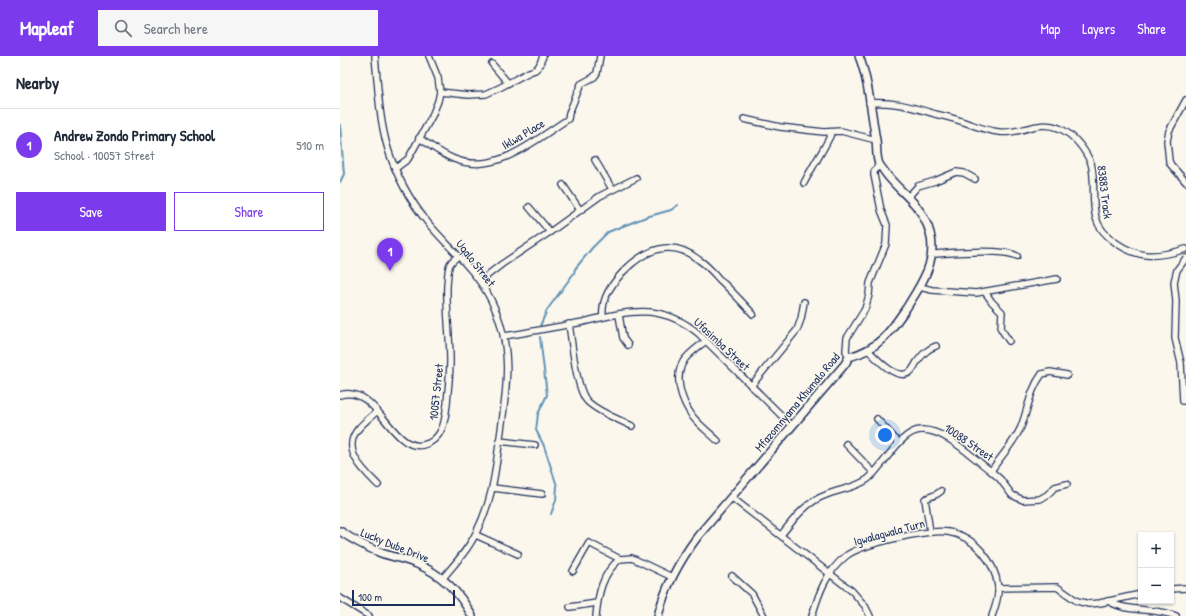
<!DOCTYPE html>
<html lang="en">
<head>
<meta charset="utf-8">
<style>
  body { margin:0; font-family:"Patrick Hand",sans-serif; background:#f6f6f7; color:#1f2937 }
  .controls { position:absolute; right:12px; bottom:12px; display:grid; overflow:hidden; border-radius:0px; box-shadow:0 1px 3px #0004 }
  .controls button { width:36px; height:36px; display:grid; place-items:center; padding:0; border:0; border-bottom:1px solid #e0e1e3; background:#fff; color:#1f2937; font:20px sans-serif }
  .scale { position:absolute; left:12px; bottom:10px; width:103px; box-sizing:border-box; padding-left:4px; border:2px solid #1b2f5e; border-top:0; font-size:11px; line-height:14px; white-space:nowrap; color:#1b2f5e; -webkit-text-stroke:3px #fbf7ec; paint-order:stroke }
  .you { position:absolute; left:545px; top:379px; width:14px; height:14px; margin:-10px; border:3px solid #fff; border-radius:50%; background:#1a73e8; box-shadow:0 0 0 6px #1a73e833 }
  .badge { display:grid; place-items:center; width:26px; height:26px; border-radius:50%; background:#7c3aed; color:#fff; font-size:13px; font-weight:700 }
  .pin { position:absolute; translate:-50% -33px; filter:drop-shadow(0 1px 2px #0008) }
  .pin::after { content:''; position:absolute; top:21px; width:14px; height:12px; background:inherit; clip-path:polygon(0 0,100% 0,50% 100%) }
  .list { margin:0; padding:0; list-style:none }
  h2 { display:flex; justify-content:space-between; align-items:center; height:52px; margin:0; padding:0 16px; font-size:17px }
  h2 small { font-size:13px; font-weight:400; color:#747a83 }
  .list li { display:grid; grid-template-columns:26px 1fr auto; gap:12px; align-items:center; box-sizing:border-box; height:72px; padding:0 16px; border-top:1px solid #e0e1e3 }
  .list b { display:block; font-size:15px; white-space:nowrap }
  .list p { margin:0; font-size:13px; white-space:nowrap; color:#747a83 }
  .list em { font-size:13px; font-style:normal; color:#747a83 }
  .actions { display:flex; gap:8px; padding:12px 16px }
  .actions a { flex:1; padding:9px 0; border:1px solid #7c3aed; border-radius:0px; text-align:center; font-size:14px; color:#7c3aed }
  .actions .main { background:#7c3aed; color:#fff }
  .icon { flex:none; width:22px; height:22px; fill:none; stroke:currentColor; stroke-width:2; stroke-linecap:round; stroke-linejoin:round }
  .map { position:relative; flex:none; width:846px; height:560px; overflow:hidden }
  header { display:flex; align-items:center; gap:24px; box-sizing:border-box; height:56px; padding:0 20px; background:#7c3aed; color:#fff }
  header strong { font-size:19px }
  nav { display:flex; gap:22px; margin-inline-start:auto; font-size:14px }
  .search { width:280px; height:36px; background:#f6f6f7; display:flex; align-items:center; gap:10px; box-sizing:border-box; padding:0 14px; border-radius:0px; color:#747a83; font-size:15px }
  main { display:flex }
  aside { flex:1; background:#fff }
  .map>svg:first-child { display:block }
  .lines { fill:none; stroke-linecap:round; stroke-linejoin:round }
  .stream { stroke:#6193b7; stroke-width:2 }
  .minor-casing { stroke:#1b2f5e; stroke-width:8 }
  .tertiary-casing { stroke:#1b2f5e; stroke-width:10 }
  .minor { stroke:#fbf7ec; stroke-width:5.5 }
  .tertiary { stroke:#fbf7ec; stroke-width:7 }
  .labels { text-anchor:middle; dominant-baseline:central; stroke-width:3; stroke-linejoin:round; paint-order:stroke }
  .street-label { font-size:12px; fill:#1b2f5e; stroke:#fbf7ec }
</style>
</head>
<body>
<header>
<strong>Mapleaf</strong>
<div class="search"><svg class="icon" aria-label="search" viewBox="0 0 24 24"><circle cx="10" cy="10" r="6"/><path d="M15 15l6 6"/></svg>Search here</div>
<nav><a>Map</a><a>Layers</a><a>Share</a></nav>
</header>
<main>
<aside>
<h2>Nearby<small></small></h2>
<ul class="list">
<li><span class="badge">1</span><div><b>Andrew Zondo Primary School</b><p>School · 10057 Street</p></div><em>510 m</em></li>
</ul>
<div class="actions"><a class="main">Save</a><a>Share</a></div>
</aside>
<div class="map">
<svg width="846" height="560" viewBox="0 0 846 560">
  <rect width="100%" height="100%" fill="#fbf7ec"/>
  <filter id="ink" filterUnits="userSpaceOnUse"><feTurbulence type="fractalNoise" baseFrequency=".025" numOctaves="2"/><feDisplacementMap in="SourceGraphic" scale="8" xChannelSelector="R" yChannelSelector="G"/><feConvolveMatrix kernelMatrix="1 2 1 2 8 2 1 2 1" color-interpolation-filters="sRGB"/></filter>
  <g filter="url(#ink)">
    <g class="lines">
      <g class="stream">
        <path d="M0,69L4,118L0,126"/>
        <path d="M200,270L207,254L234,217L235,213L252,192L268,176L306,161L331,154L338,149"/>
        <path d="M200,281L207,339L198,358L196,374L204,390L217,430L216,444L211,458"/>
      </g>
      <g class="minor-casing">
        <g id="minor">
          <path d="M35,0C38,31 39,63 48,93C56,119 71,146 88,167C110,193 136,214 151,244C174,290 167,332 160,381C155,417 153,443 136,477C128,494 114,509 102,523"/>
          <path d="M152,8L168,27"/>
          <path d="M100,36L128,39L146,38L161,31L189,16L195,14L199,10L203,0"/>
          <path d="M846,44L829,75L827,85L829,105L831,109L846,126"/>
          <path d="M529,47C554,45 572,51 595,58C605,60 615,63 624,66C636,70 647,75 659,76C680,79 698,63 719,72C734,79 744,92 751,107C756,125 751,144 756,162C761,181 788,197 806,199C819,200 833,197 846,193"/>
          <path d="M404,63L440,71L484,76L501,75L536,84"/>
          <path d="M79,82C90,89 101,98 114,103C156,120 195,84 228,63L229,57L241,28L254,21L257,17L260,0"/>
          <path d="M255,104L272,133"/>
          <path d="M56,112L68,103L92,60L98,45L100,36L98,22L89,0"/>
          <path d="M464,127C473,109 484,94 492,76"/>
          <path d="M223,129L240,154"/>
          <path d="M568,141L578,130L595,125L616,116L624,117L635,123"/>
          <path d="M189,151L210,176"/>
          <path d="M592,198C610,197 662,192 677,200"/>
          <path d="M140,225L162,208L210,176L260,140L296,122"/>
          <path d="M580,231L592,234L636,237L717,223"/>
          <path d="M645,236L652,246L662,256L661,273L669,285"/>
          <path d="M279,259L283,282L288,289"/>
          <path d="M263,261C261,243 271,229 283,216C305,193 332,182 359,204C367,209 373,216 379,223C391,234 402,246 413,258"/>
          <path d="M229,268C232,286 236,335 248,346C260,357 278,363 292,370"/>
          <path d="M164,280C190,276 216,271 243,266C263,261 289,254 310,256C328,258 345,266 359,278L452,370"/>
          <path d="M366,285C359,290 351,296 345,303C332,320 342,346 353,361C360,370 370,377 378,385"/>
          <path d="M528,294C536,302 557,326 570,316C573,314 575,309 577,306C583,298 587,293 596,290"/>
          <path d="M509,301L506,295L507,282L525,253L529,239L530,227L546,188L547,169L541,154L534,119V116L539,108"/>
          <path d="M411,330L457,274L461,263L464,246"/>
          <path d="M0,339C40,327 52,404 89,387C104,379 105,363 107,348C108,333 110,319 110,305C110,280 106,255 107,229C108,223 107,215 110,208C112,205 115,202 119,200"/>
          <path d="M843,345L841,307L835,282L836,245L834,226L837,214L846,202"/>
          <path d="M37,355C31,361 24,366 19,372C0,393 23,414 38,429"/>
          <path d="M537,363L559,387"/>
          <path d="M159,385L195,389"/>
          <path d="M506,388L534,417"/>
          <path d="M651,415L660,423L672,439L683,444L700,443L707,439L715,431L727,428"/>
          <path d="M153,432L202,438"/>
          <path d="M391,441L512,535L525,550L530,560"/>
          <path d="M590,476L585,443L597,438L601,435"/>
          <path d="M136,479L178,498"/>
          <path d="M441,479C454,463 466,446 486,439C500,433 516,432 528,423C544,410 560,375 581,374C605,373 632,401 651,415C661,400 674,387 681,371C688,353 690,334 702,318L710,316L727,319"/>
          <path d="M233,515L249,487L280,503"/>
          <path d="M392,520L412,538L424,560"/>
          <path d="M658,532L717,531L737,545L749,548L760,547L801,538"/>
          <path d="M831,533L846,532"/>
          <path d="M0,542L29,560"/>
          <path d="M768,545C788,557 815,551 836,560"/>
          <path d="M230,551L257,547"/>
          <path d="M256,560C258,539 262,517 280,503L292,502L332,521"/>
          <path d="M472,560C479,537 486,516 506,500C521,488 588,473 608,476C634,480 655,505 658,531C659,540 655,552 652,560"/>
        </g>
      </g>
      <g class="tertiary-casing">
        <g id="tertiary">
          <path d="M0,475C13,484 26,491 41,497C53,501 65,503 77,508C101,518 120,537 132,560"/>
          <path d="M318,560C325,531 340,504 358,480L505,308L509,301C539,293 550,276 567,251C585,223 602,197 585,164C576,144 556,133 544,115C543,113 540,110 539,108C536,101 537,91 536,84C531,56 529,26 519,0"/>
        </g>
      </g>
      <use href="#minor" class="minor"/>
      <use href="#tertiary" class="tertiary"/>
    </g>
  </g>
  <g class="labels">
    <g class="street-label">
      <text transform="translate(183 78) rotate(-31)">Iklwa Place</text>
      <text transform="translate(765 136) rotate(83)">83883 Track</text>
      <text transform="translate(136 207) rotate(52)">Uqalo Street</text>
      <text transform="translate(382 288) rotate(43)">Ufasimba Street</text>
      <text transform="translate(96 336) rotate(-84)">10057 Street</text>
      <text transform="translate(457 346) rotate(-50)">Mfazomnyama Khumalo Road</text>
      <text transform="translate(629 386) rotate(34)">10088 Street</text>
      <text transform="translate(549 476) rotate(-15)">Igwalagwala Turn</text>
      <text transform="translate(55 489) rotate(22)">Lucky Dube Drive</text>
    </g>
  </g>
</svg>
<div class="controls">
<button>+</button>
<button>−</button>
</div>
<div class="scale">100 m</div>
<div class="you"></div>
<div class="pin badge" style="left:50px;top:215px">1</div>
</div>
</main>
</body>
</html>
